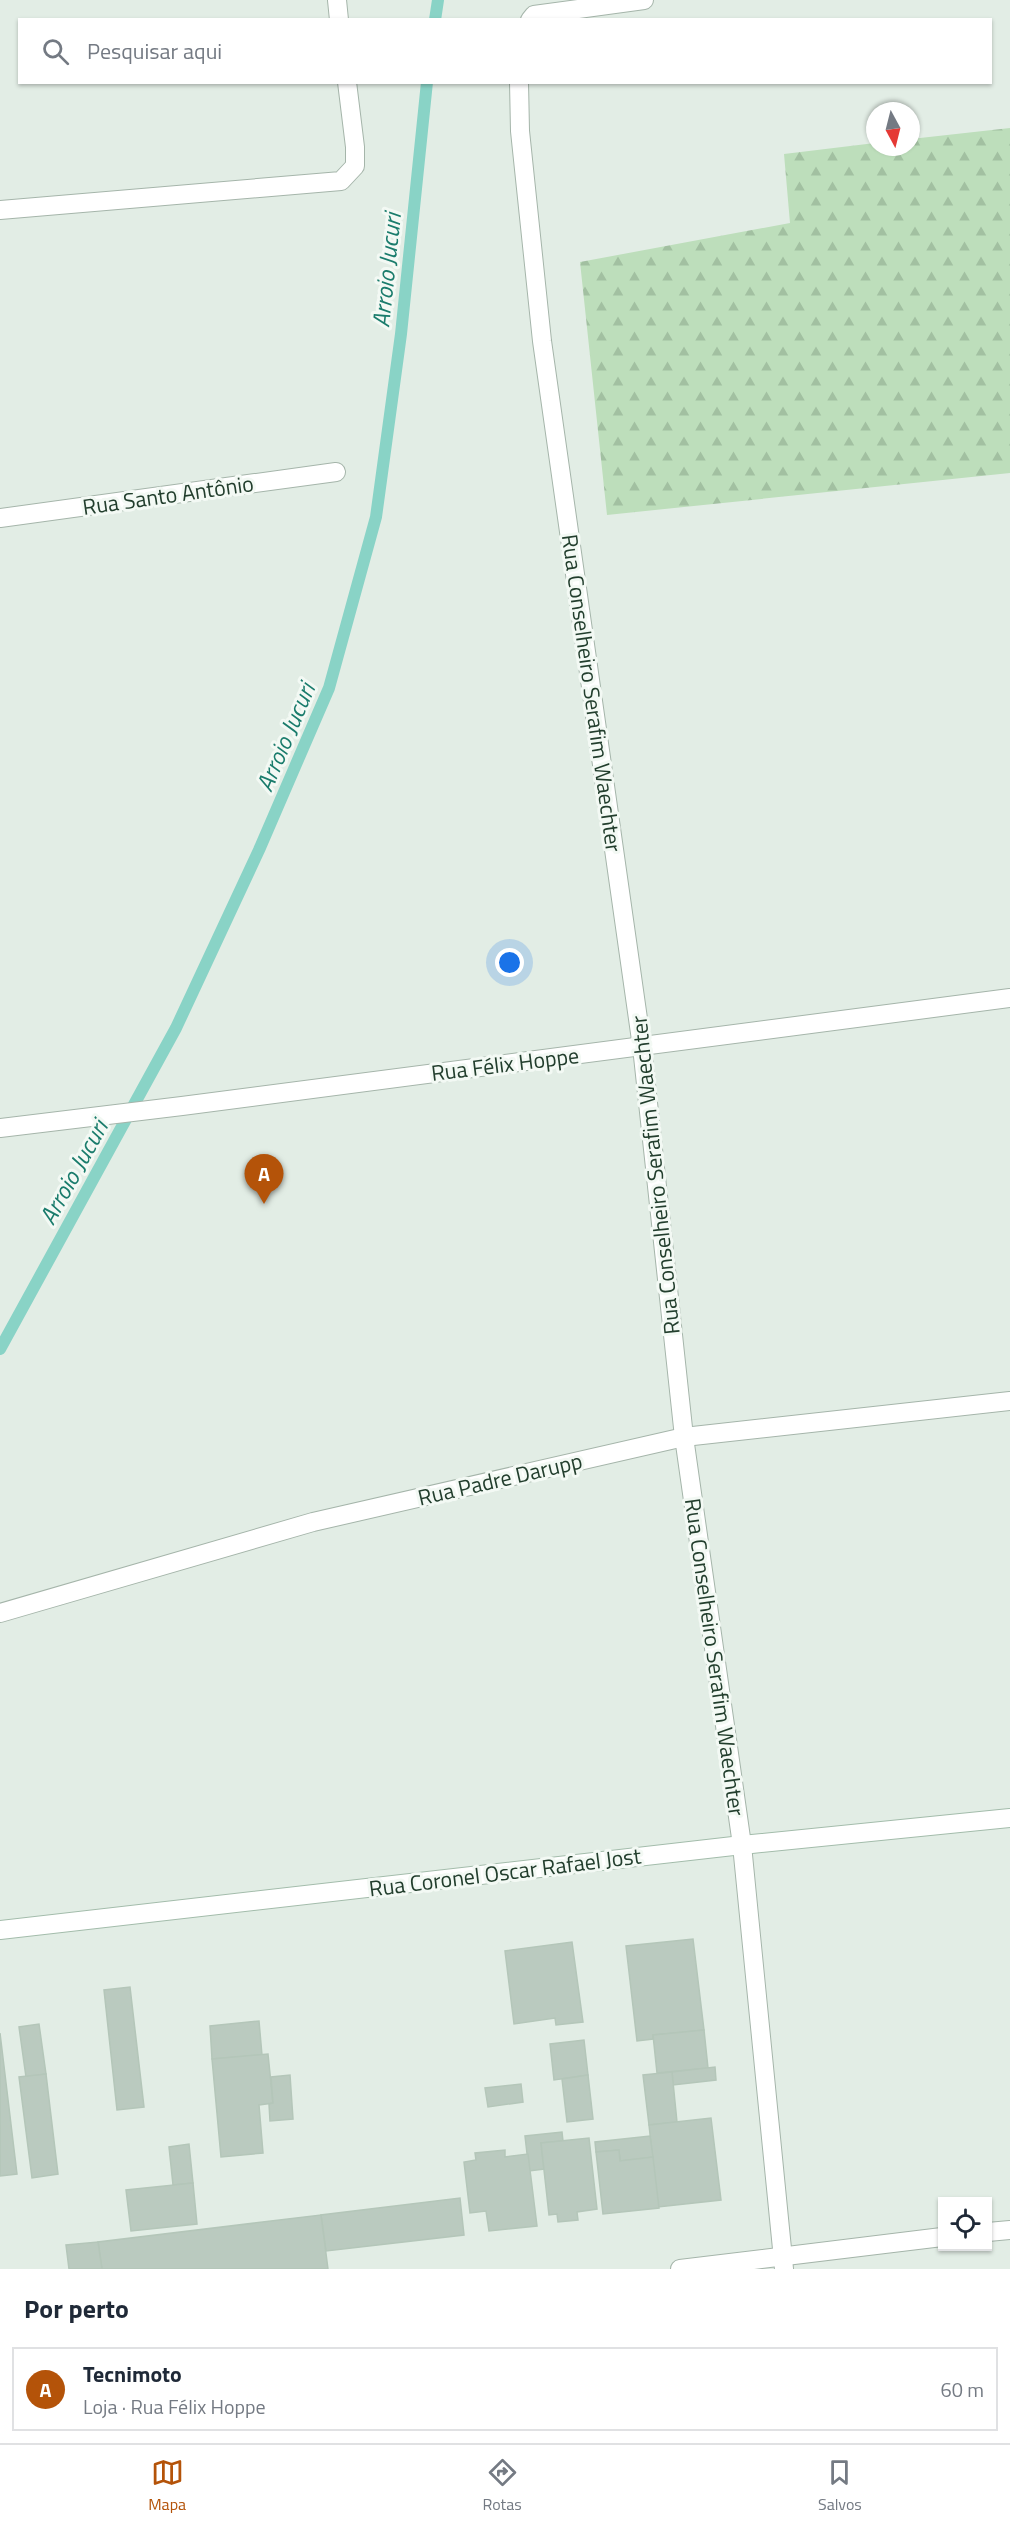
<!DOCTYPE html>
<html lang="pt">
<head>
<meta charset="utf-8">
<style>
  body { margin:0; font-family:"Titillium Web",sans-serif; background:#f2f2f3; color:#1f2937 }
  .controls { position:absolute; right:18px; bottom:18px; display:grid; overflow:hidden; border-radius:0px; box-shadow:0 2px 4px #0004 }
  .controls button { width:54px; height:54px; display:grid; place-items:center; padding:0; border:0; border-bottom:2px solid #e0e1e3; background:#fff; color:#1f2937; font:30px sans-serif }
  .compass { position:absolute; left:866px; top:102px; width:54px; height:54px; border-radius:50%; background:#fff; box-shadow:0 2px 4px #0004; rotate:173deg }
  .you { position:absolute; left:510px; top:963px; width:21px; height:21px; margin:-15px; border:4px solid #fff; border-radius:50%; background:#1a73e8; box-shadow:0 0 0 9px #1a73e833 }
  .badge { display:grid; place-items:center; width:39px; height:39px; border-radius:50%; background:#b45309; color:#fff; font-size:20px; font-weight:700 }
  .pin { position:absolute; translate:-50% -50px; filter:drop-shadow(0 2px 3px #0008) }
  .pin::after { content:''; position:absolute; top:32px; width:21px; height:18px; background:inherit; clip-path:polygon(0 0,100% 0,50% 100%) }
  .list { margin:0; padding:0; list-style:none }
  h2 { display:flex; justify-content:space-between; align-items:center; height:78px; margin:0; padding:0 24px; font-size:26px }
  h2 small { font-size:20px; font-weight:400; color:#747a83 }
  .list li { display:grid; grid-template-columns:39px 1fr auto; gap:18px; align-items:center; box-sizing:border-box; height:84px; margin:0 12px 12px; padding:0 12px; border:2px solid #e0e1e3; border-radius:0px }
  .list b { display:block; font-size:22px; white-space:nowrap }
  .list p { margin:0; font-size:20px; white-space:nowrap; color:#747a83 }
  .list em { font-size:20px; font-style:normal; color:#747a83 }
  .icon { flex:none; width:33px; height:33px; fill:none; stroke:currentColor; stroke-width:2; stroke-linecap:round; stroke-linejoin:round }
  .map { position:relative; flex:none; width:1010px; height:2269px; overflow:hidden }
  .search { position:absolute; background:#fff; box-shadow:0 2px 4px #0004; left:18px; right:18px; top:18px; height:66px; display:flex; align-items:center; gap:15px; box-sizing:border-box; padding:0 21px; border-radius:0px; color:#747a83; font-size:22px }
  .sheet { height:174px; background:#fff }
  nav { display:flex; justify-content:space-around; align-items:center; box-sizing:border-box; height:84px; border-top:2px solid #e0e1e3; background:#fff; font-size:16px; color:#747a83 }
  nav a { display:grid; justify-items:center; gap:3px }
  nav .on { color:#b45309 }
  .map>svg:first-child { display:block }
  .forest { fill:url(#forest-firs) }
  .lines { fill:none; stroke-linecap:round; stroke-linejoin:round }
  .stream { stroke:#89d3c6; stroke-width:12 }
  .building { fill:#bacabf; stroke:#b4c6b9; stroke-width:1.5 }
  .street-casing { stroke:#a5b5aa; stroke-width:20 }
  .secondary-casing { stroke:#a3bcab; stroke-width:20 }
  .street { stroke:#fff; stroke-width:18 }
  .secondary { stroke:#fff; stroke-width:18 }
  .labels { text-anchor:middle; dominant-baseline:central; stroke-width:6; stroke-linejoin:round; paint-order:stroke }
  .street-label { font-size:22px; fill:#223e2d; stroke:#f3f9f4 }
  .water-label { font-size:24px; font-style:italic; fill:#1a7c6c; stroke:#f3f9f4 }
</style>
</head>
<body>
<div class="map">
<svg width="1010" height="2269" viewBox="0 0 1010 2269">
  <defs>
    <pattern id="forest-firs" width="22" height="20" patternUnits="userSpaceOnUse" patternTransform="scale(1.5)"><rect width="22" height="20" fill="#bddebb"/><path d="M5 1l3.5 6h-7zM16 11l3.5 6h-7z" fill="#a2c0a1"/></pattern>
  </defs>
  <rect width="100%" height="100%" fill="#e2ede5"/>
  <path class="forest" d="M1010,128V473L607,515L580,262L790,223L784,154L875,143V147H911V139Z"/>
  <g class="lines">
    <g class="stream">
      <path d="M435,20L438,0"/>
      <path d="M0,1349L176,1028L259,850L329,688L376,517L401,334L427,82"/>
    </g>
  </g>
  <g class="building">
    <path d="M693,1939L704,2030L653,2035V2039L637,2041L626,1946Z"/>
    <path d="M572,1942L583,2022L556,2025L555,2018L514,2024L505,1951Z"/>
    <path d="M130,1987L144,2107L117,2110L104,1990Z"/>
    <path d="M259,2021L262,2055L212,2059L210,2026Z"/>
    <path d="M39,2024L46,2074L26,2077L19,2027Z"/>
    <path d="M704,2030L708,2068L657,2073L653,2035Z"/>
    <path d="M0,2033L17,2174L0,2176Z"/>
    <path d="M584,2040L588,2075L554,2080L550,2044Z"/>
    <path d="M268,2054L273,2103L259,2105L263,2153L221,2157L212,2059Z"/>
    <path d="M715,2067L716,2080L673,2085L672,2072Z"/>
    <path d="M672,2072L677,2122L649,2125L643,2075Z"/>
    <path d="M46,2074L58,2174L32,2178L19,2077Z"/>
    <path d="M290,2075L293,2119L270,2121L269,2104L273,2103L271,2077Z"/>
    <path d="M588,2075L593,2119L567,2122L562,2079Z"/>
    <path d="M521,2084L523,2102L488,2107L485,2088Z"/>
    <path d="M711,2118L721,2200L658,2207L649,2125Z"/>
    <path d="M562,2132L563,2141L541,2143L544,2169L529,2171L525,2136Z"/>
    <path d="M650,2136L653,2157L620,2161L619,2150L596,2152L595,2142Z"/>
    <path d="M589,2138L597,2209L577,2212L578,2220L558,2222L557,2214L549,2215L541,2143Z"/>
    <path d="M189,2144L193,2183L173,2185L169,2147Z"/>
    <path d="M505,2150V2157L528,2154L537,2226L489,2231L486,2211L470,2213L464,2162L476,2160L475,2153Z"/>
    <path d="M619,2150L620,2161L653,2157L659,2208L603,2214L596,2152Z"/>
    <path d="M193,2183L197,2224L131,2231L126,2190Z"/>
    <path d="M460,2198L464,2235L326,2251L321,2215Z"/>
    <path d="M321,2215L328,2269H102L98,2242Z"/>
    <path d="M98,2242L102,2269H69L66,2245Z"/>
  </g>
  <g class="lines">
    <g class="street-casing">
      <g id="street">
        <path d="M337,0L339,20"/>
        <path d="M530,20L534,15L644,0"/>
        <path d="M519,82L520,131L542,341L642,1047L684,1437L742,1845L784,2269"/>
        <path d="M0,210L341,181L355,166V147L347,82"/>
        <path d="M0,518L336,472"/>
        <path d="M0,1128L182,1106L1010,998"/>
        <path d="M0,1613L313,1522L684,1437L1010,1401"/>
        <path d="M988,2232L1010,2230"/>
        <path d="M680,2269L942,2237"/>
      </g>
    </g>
    <g class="secondary-casing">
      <path id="secondary" d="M0,1930L742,1845L1010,1818"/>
    </g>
    <use href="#street" class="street"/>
    <use href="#secondary" class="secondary"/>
  </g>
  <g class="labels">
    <g class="street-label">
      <text transform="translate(168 495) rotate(-8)">Rua Santo Antônio</text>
      <text transform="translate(592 693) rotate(82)">Rua Conselheiro Serafim Waechter</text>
      <text transform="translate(505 1064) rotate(-7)">Rua Félix Hoppe</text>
      <text transform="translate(655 1175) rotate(-96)">Rua Conselheiro Serafim Waechter</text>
      <text transform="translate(500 1479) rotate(-13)">Rua Padre Darupp</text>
      <text transform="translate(715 1657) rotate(82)">Rua Conselheiro Serafim Waechter</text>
      <text transform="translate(505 1872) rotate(-7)">Rua Coronel Oscar Rafael Jost</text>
    </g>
    <g class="water-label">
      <text transform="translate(386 270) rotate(-84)">Arroio Jucuri</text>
      <text transform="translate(285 737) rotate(-67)">Arroio Jucuri</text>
      <text transform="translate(73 1172) rotate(-61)">Arroio Jucuri</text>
    </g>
  </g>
</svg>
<div class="controls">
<button><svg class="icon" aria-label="locate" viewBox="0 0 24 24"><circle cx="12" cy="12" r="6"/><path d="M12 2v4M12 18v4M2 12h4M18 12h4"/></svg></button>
</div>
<svg class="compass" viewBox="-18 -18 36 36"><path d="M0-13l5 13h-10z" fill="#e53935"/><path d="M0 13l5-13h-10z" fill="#747a83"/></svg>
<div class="you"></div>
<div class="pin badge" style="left:264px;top:1204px">A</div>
<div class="search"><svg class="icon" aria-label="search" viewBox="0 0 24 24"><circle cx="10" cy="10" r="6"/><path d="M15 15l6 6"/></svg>Pesquisar aqui</div>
</div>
<section class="sheet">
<h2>Por perto<small></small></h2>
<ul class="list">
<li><span class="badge">A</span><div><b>Tecnimoto</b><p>Loja · Rua Félix Hoppe</p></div><em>60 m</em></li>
</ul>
</section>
<nav>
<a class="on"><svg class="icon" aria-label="map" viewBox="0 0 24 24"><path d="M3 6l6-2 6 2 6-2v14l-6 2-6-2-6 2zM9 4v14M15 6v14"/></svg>Mapa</a>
<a><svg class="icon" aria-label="directions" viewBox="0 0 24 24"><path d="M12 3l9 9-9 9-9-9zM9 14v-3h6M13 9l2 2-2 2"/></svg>Rotas</a>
<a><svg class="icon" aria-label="saved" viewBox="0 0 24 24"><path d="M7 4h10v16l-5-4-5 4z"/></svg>Salvos</a>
</nav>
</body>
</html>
